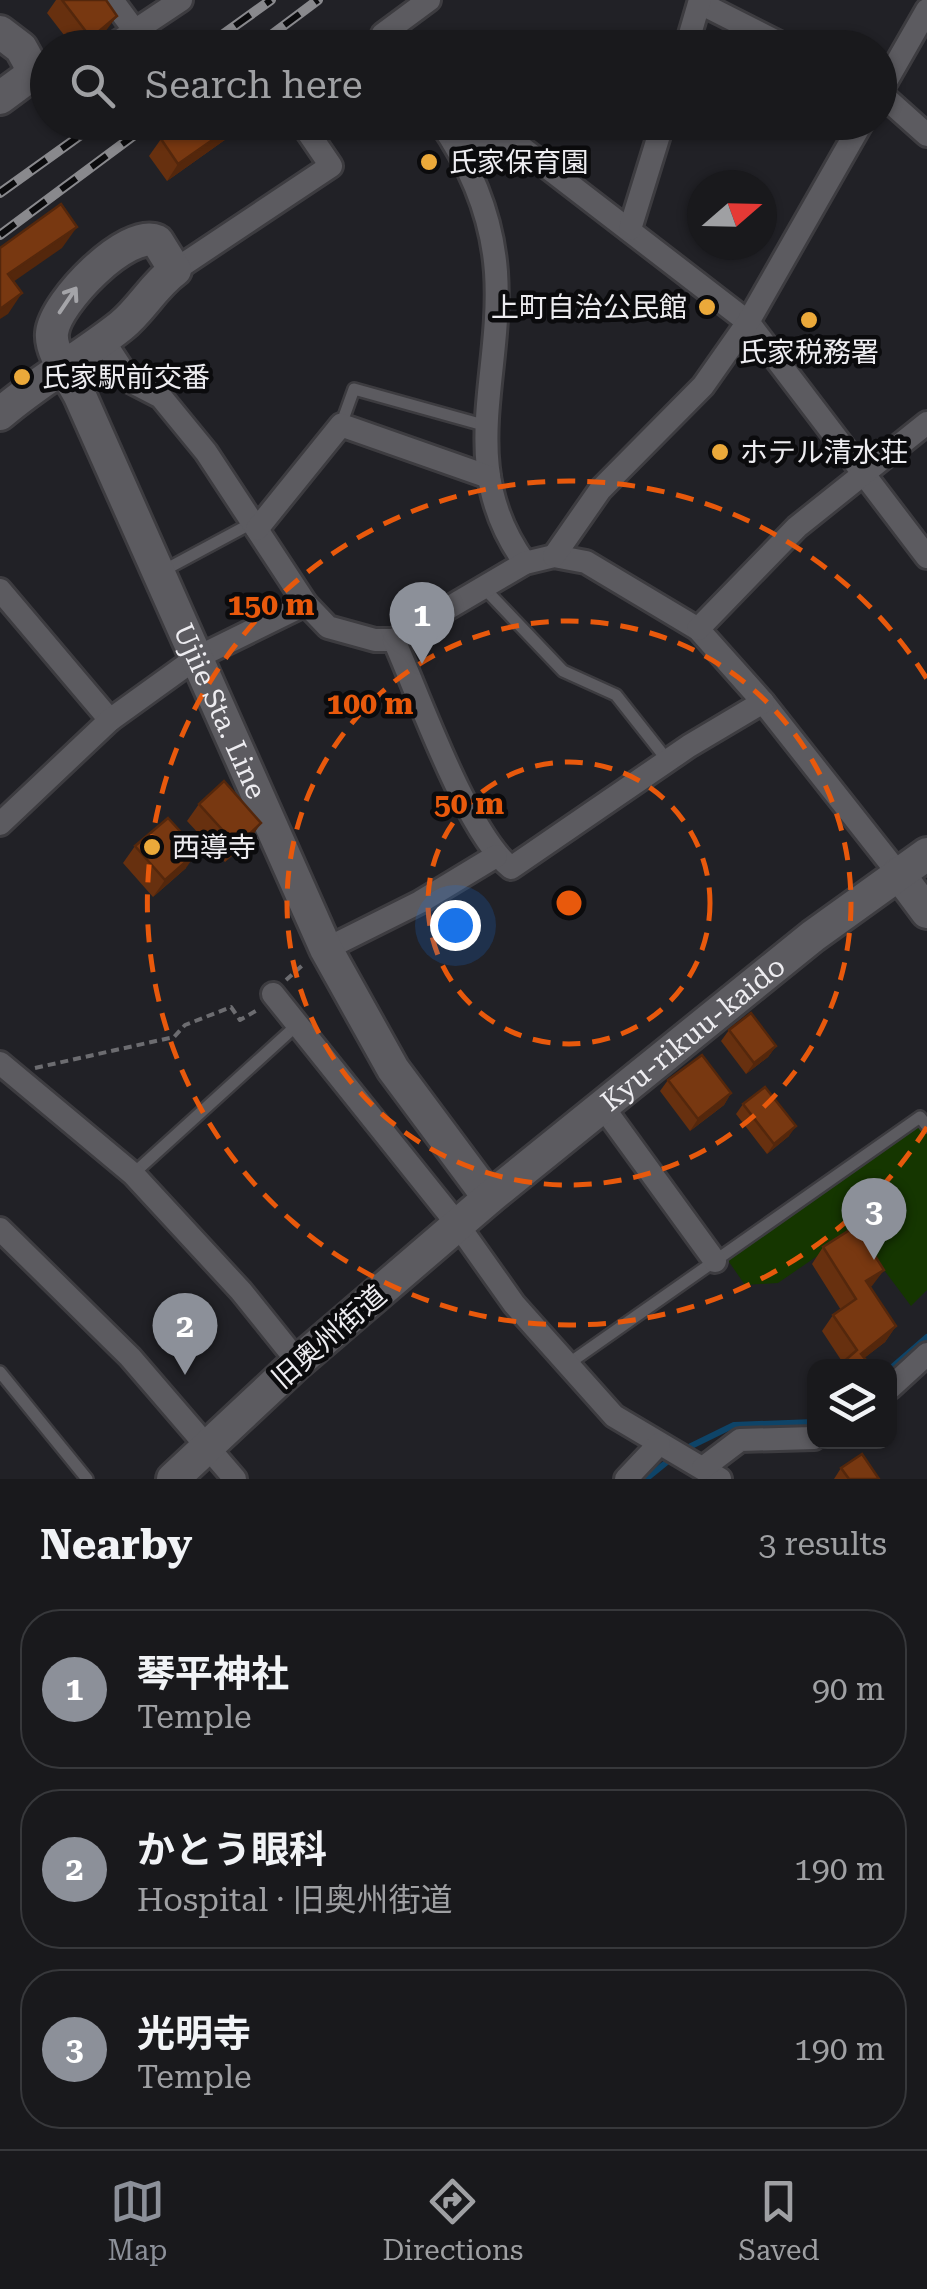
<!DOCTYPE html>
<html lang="en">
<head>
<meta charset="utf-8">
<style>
  body { margin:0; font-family:"Roboto Serif","Noto Sans JP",serif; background:#262629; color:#f1f3f6 }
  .controls { position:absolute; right:30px; bottom:30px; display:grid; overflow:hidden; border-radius:20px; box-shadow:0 2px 8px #0004 }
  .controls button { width:90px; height:90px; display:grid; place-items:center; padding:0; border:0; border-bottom:2px solid #37383b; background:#19191c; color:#f1f3f6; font:50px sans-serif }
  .compass { position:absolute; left:687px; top:170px; width:90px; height:90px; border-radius:50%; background:#19191c; box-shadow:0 2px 8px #0004; rotate:70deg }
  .you { position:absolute; left:455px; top:925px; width:35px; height:35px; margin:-25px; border:8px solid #fff; border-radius:50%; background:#1a73e8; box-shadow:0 0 0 15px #1a73e833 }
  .badge { display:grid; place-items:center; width:65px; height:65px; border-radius:50%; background:#8c9099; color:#fff; font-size:32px; font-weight:700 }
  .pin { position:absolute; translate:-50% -82px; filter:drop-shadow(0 2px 5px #0008) }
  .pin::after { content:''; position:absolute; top:52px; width:35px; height:30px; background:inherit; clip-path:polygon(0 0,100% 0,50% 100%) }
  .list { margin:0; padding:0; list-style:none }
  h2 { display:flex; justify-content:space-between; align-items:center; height:130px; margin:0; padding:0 40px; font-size:42px }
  h2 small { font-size:32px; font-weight:400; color:#9fa0a3 }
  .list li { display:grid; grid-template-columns:65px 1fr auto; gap:30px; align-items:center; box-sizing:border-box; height:160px; margin:0 20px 20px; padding:0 20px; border:2px solid #37383b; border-radius:40px }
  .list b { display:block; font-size:38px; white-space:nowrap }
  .list p { margin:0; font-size:32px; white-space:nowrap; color:#9fa0a3 }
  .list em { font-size:32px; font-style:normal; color:#9fa0a3 }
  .icon { flex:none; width:55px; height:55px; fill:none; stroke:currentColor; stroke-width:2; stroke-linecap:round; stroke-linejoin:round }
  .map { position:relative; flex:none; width:927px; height:1479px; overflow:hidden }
  .search { position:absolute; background:#19191c; box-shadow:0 2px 8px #0004; left:30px; right:30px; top:30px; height:110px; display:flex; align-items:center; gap:25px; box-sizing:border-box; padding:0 35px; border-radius:55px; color:#9fa0a3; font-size:38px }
  .sheet { height:670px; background:#19191c }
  nav { display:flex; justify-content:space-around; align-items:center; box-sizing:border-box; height:140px; border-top:2px solid #37383b; background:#19191c; font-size:28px; color:#9fa0a3 }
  nav a { display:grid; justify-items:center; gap:5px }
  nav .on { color:#8c9099 }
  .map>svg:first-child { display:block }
  .green { fill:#153600 }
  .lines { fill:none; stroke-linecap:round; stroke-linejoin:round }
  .stream { stroke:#0e4468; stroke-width:6 }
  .lane-casing { stroke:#3d3c40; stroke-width:16 }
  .street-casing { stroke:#3d3c40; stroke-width:28 }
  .secondary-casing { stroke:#3d3c40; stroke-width:38 }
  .path { stroke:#6c6c70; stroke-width:4; stroke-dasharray:8 5; stroke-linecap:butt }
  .lane { stroke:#5c5b60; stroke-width:11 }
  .street { stroke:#5c5b60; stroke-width:22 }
  .secondary { stroke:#5c5b60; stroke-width:32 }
  .rail-casing { stroke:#89898d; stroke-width:10 }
  .rail { stroke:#0b0b0d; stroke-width:6; stroke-dasharray:19; stroke-linecap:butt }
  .wall { fill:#67300f }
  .shaded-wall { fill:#54270c }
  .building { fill:#783811; stroke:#54270c; stroke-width:2.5 }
  .oneway { stroke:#a4a4a8 }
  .ring { fill:none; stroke:#e8590c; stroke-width:5; stroke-dasharray:18 12 }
  .poi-dot { fill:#eba93a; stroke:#0b0b0d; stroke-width:4 }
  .labels { text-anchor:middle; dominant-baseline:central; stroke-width:9; stroke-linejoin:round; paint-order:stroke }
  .poi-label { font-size:28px; fill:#edecf0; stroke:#0b0b0d; text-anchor:start }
  .street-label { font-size:28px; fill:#edecf0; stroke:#0b0b0d }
  .centre { fill:#e8590c; stroke:#0b0b0d; stroke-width:5 }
  .ring-label { font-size:30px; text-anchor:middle; font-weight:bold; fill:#e8590c; stroke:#0b0b0d; stroke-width:9; stroke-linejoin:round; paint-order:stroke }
</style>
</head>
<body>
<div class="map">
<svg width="927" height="1479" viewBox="0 0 927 1479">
  <rect width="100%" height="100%" fill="#212126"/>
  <path class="green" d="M919,1123L927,1134V1290L911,1306L884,1270L874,1276L848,1235L778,1283L745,1285L727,1259Z"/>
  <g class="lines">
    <g class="stream">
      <path d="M890,1369L927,1337"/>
      <path d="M683,1450L734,1425L814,1422"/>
      <path d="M646,1479L673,1457"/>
    </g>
    <g class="lane-casing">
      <g id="lane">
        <path d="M341,425L354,389L487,426"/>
        <path d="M159,573L252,523"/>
        <path d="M484,588L563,671L616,695L668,761"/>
        <path d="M133,1174L297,1025"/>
        <path d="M568,1364L920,1117L927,1126"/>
        <path d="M0,1372L87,1479"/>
      </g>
    </g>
    <g class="street-casing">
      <g id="street">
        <path d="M112,0L135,31"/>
        <path d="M700,3L789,48"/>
        <path d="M387,46L383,34L429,0"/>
        <path d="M109,48L181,0"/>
        <path d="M686,48L700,0"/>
        <path d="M880,92L927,10"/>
        <path d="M880,93L927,135"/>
        <path d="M440,122C472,168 492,216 496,272C503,377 455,467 525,563"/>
        <path d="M456,146L486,137L517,144L748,322L927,557"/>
        <path d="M630,229L663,122"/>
        <path d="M175,270L331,166L301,122"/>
        <path d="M103,340L130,381L161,397L206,452L306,604L328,627L375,640H394L525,563L554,556L586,562L698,629L763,702L898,873"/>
        <path d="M257,529L341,425L489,477"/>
        <path d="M554,556L600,490L703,386L748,322L862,122"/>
        <path d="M0,590L110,720"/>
        <path d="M698,629L797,527L927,423"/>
        <path d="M394,640C419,696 467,833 511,868L689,746L763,702"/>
        <path d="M0,824L110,720L196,658L306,604"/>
        <path d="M326,949L420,902L496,856"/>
        <path d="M273,994L458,1225L514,1304L614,1416L720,1479"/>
        <path d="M0,1063L133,1174L241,1291L298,1362"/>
        <path d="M603,1107L715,1261"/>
        <path d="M0,1229L130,1357L235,1479"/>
        <path d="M890,1388L927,1354"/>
        <path d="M703,1468L740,1440L814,1438"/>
        <path d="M626,1479L659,1444"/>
      </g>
    </g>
    <g class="secondary-casing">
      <g id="secondary">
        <path d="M0,32L21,48L31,66L27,78L0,98"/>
        <path id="s1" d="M0,414C38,381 82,357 121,326C142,309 153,286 175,270L157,241C128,228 55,302 52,333C50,353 71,378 80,396L326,949L393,1069L489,1198"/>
        <path d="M898,873L927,912"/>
        <path id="s2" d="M173,1479L298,1362L489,1198L813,936L927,854"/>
      </g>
    </g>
    <g class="path">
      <path d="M286,980L305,963"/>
      <path d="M35,1068L174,1037L185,1025L231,1007L240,1020L259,1009"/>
    </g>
    <use href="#lane" class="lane"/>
    <use href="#street" class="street"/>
    <use href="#secondary" class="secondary"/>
    <g class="rail-casing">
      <g id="rail">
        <path d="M204,48L271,0"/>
        <path d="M254,48L318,0"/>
        <path d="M0,193L99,122"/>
        <path d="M0,235L152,122"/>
      </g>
    </g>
    <use href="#rail" class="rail"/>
  </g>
  <g class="wall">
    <path d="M56,0H106L105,32L88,48H74L47,13Z"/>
    <path d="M184,122H250L167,181L149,156L161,139Z"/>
    <path d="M199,804L250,840L225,862L187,821Z"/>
    <path d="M135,846L186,868L153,897L123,863Z"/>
    <path d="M729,1030L776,1046L768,1057L746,1074L721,1041Z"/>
    <path d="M668,1080L731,1093L724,1105L690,1131L660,1091Z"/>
    <path d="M743,1104L789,1136L767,1154L736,1114Z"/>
    <path d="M823,1247L884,1270L870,1287L896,1326L885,1342L864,1358L871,1366H839L843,1363L822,1331L833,1315L841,1310L812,1264Z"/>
    <path d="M841,1468L879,1479H834Z"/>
  </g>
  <g class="shaded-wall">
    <path d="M117,16L105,32L88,48H85L91,38Z"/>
    <path d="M238,122H250L167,181L178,164Z"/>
    <path d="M77,227L62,248L0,291L8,274Z"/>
    <path d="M22,293L8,314L0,319V309Z"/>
    <path d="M261,823L250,840L225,862L237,846Z"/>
    <path d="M198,851L186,868L153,897L165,880Z"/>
    <path d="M776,1046L768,1057L746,1074L754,1063Z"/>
    <path d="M731,1093L724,1105L690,1131L698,1119Z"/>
    <path d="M796,1126L789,1136L767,1154L774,1144Z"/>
    <path d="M884,1270L872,1286L855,1297L866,1281Z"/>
    <path d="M896,1326L885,1342L854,1366L861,1354Z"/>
  </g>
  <g class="building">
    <path d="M62,0H106L117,16L91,38Z"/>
    <path d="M184,122H238L178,164L161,139Z"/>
    <path d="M61,204L77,227L8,274L22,293L0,309V248Z"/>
    <path d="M224,781L261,823L237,846L199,804Z"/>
    <path d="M168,818L198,851L165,880L135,846Z"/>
    <path d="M751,1013L776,1046L754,1063L729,1030Z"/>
    <path d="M702,1055L731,1093L698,1119L668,1080Z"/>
    <path d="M765,1087L796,1126L774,1144L743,1104Z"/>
    <path d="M856,1226L884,1270L866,1281L896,1326L861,1354L871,1366H842L841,1364L857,1350L833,1315L856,1299L823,1247Z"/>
    <path d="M862,1454L879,1479H849L841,1468Z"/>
  </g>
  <defs><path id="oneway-shaft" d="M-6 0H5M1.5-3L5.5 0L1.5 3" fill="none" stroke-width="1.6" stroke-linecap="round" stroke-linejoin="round" transform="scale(2.5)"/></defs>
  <use class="oneway" href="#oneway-shaft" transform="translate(68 300) rotate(-56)"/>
  <g class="ring">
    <circle cx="569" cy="903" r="141"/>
    <circle cx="569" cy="903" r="282"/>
    <path d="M927 1127A422 422 0 1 1 927 679"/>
  </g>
  <g class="poi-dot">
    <circle cx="429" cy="162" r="10"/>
    <circle cx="707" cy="307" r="10"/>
    <circle cx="809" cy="320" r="10"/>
    <circle cx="22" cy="377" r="10"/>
    <circle cx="720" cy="452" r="10"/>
    <circle cx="152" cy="847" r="10"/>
  </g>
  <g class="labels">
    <g class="poi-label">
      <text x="449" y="162">氏家保育園</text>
      <text x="687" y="307" text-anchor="end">上町自治公民館</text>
      <text x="809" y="352" text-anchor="middle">氏家税務署</text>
      <text x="42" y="377">氏家駅前交番</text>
      <text x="740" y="452">ホテル清水荘</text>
      <text x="172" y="847">西導寺</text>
    </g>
    <g class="street-label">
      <text stroke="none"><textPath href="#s1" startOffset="825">Ujiie Sta. Line</textPath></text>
      <text stroke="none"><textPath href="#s2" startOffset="685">Kyu-rikuu-kaido</textPath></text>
      <text transform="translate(329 1337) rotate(-41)">旧奥州街道</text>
    </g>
  </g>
  <circle cx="569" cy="903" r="15" class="centre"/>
  <g class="ring-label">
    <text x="271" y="615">150 m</text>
    <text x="370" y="714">100 m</text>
    <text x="469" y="814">50 m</text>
  </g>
</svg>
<div class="controls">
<button><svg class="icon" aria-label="layers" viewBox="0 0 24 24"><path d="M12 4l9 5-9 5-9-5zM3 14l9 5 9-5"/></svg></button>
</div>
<svg class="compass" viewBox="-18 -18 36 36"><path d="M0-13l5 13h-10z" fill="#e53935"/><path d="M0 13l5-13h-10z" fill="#9fa0a3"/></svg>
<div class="you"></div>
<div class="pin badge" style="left:422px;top:664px">1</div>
<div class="pin badge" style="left:185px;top:1375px">2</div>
<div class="pin badge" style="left:874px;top:1260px">3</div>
<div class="search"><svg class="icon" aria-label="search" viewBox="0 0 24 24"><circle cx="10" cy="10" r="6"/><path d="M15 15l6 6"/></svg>Search here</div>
</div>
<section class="sheet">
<h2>Nearby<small>3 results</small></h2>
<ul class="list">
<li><span class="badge">1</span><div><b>琴平神社</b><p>Temple</p></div><em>90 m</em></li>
<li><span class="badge">2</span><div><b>かとう眼科</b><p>Hospital · 旧奥州街道</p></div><em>190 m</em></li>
<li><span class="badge">3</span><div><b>光明寺</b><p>Temple</p></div><em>190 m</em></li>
</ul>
</section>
<nav>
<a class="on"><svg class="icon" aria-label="map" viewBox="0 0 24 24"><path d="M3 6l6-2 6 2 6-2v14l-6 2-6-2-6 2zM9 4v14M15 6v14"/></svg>Map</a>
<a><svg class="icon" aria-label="directions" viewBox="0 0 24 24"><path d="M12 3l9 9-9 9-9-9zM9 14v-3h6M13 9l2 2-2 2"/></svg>Directions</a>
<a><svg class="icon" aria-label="saved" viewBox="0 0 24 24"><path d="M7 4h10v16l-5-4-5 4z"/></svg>Saved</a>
</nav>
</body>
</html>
